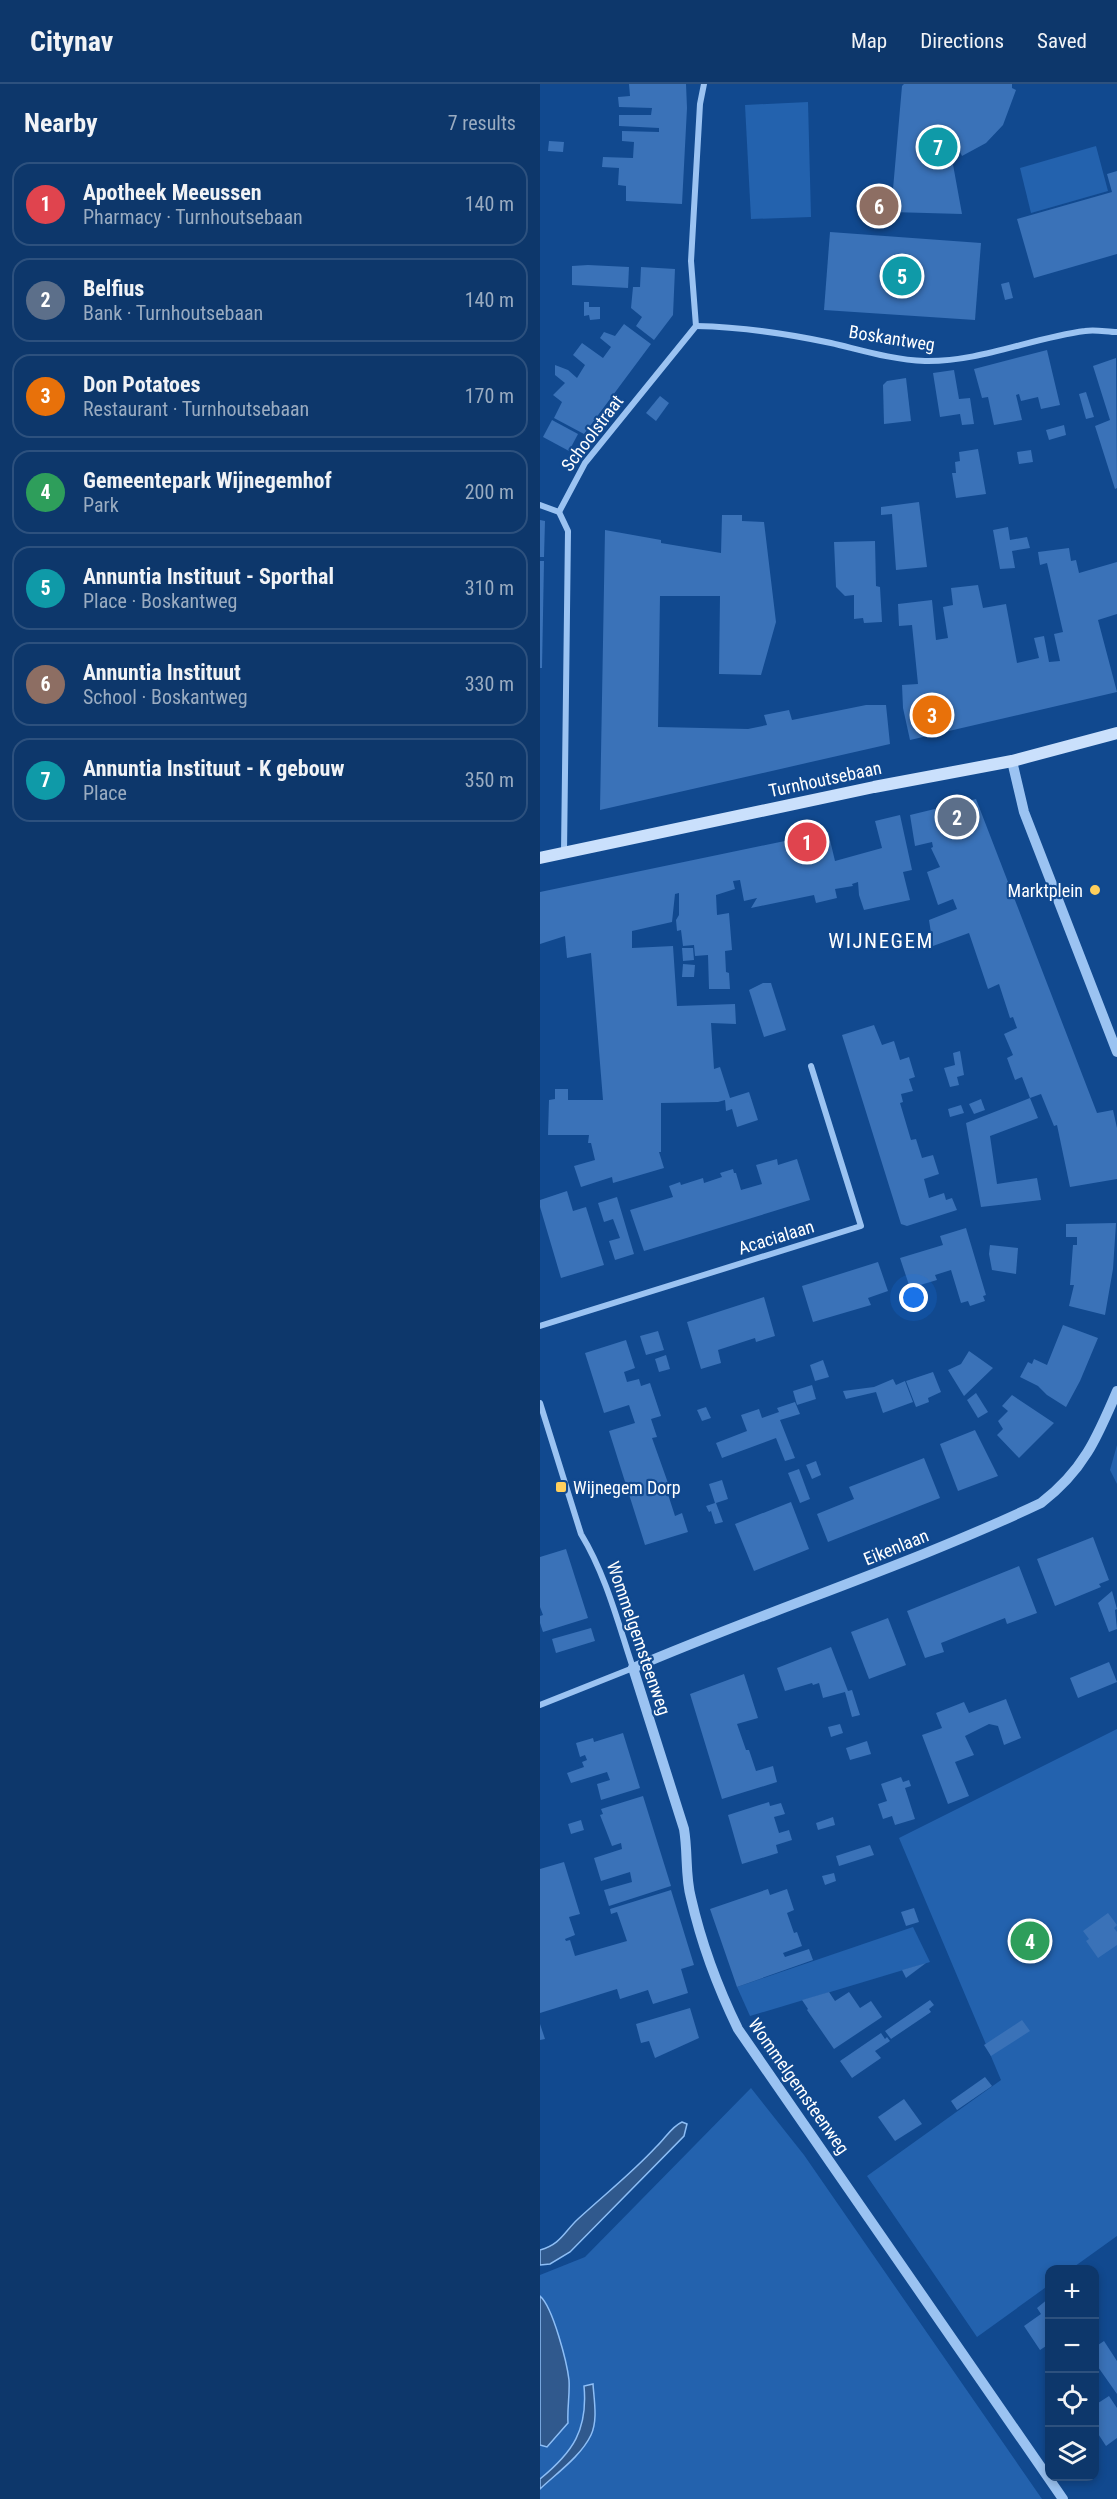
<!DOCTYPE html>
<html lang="en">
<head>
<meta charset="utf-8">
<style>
  body { margin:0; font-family:"Roboto Condensed",sans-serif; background:#1b4273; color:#f1f3f6 }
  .controls { position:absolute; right:18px; bottom:18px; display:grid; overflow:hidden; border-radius:12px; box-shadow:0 3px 9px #0003 }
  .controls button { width:54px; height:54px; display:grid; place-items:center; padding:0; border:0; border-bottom:2px solid #2d517e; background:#0d376b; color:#f1f3f6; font:30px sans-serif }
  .you { position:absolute; left:374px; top:1214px; width:21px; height:21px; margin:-15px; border:4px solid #fff; border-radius:50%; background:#1a73e8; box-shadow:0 0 0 9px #1a73e833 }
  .badge { display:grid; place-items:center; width:39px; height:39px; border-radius:50%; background:#ea580c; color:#fff; font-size:20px; font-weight:700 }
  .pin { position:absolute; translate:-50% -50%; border:3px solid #fff; box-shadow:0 2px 6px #0006 }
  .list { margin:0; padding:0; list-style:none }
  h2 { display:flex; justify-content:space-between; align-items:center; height:78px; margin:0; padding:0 24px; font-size:26px }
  h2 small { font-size:20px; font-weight:400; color:#9aacc1 }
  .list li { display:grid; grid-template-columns:39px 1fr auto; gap:18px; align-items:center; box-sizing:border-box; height:84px; margin:0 12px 12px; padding:0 12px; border:2px solid #2d517e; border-radius:18px }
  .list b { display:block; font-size:22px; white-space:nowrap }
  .list p { margin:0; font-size:20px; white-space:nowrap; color:#9aacc1 }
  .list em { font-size:20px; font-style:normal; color:#9aacc1 }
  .icon { flex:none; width:33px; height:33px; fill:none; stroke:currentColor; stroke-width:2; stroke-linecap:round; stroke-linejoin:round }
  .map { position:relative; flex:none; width:577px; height:2415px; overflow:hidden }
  header { display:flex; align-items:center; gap:36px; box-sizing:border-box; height:84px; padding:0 30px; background:#0d376b; border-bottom:2px solid #2d517e }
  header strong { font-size:28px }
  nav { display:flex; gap:33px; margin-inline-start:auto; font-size:21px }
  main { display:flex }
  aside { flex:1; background:#0d376b }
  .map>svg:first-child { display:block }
  .green { fill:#2362ae }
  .water { fill:#30598d; stroke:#8dbef6; stroke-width:1.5 }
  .building { fill:#3a72b8 }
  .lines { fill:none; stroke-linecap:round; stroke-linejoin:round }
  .minor { stroke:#9bc3f2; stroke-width:6 }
  .tertiary { stroke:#9bc3f2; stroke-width:10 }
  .secondary { stroke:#cae0fc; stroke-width:12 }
  .poi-dot { fill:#ffcf5c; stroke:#11498f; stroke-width:2 }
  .labels { text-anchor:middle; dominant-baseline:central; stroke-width:4.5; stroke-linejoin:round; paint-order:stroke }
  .street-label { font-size:18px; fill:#fff; stroke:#11498f }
  .poi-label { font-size:18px; fill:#fff; stroke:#11498f; text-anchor:end }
  .quarter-label { font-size:21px; letter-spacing:1.5px; fill:#fff; stroke:#11498f }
</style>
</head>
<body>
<header>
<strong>Citynav</strong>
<nav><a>Map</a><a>Directions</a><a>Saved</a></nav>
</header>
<main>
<aside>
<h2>Nearby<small>7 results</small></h2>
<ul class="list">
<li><span class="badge" style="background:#e0444e">1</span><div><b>Apotheek Meeussen</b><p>Pharmacy · Turnhoutsebaan</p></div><em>140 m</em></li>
<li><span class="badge" style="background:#5c6f8a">2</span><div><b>Belfius</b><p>Bank · Turnhoutsebaan</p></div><em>140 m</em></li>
<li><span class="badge" style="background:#e8710a">3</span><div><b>Don Potatoes</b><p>Restaurant · Turnhoutsebaan</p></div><em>170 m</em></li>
<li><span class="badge" style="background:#2e9e5b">4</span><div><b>Gemeentepark Wijnegemhof</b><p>Park</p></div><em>200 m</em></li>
<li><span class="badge" style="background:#0f9aa8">5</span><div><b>Annuntia Instituut - Sporthal</b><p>Place · Boskantweg</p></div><em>310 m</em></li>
<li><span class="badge" style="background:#8d6e63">6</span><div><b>Annuntia Instituut</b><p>School · Boskantweg</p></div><em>330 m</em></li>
<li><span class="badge" style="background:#0f9aa8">7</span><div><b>Annuntia Instituut - K gebouw</b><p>Place</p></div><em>350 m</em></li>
</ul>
</aside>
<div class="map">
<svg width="577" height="2415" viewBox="0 0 577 2415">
  <rect width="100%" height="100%" fill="#11498f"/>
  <g class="green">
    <path d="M268,18L271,133L211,135L205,21Z"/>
    <path d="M556,62L568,107L491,129L480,84Z"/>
    <path d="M577,1361V1400L570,1386Z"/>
    <path d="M577,1645V2152L531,2185L509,2186V2201L437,2253L327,2092L461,1996L359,1754Z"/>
    <path d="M373,1843L390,1878L210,1932L197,1903Z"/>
    <path d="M211,2004L264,2071L502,2415H0V2405L33,2375L51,2351L44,2303C46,2351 34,2365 0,2395V2191L45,2173Z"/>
  </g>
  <g class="water">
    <path d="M142,2038L147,2040L144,2052L30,2168L10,2180L0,2181V2166C21,2160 24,2148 38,2135C64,2111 92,2089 116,2063C125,2055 131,2043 142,2038Z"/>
    <path d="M0,2212C13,2223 27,2279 29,2296C30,2310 27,2325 28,2339L7,2363L0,2361Z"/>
    <path d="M53,2300C54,2316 58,2336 51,2351C41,2372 17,2389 0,2405V2395C33,2368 48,2346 44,2302Z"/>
  </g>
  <g class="building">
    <path d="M89,0H146L147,24L142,120L86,117V102L78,101L79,84L62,83L63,73L93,74L94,58L82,57V47L119,48V44L79,42V31H111L112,24L79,23L78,13L90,12Z"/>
    <path d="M364,0H472V4L476,6L463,41L446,59L422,72L420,68L393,71L392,75H412L422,130L351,128L362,2Z"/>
    <path d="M9,57L24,58L23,68L8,67Z"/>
    <path d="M577,87V170L494,194L477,135L572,108L567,90Z"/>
    <path d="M290,148L441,159L435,236L284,226Z"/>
    <path d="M48,181L89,183L88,204L32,201V182Z"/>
    <path d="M101,183L135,185L133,231L114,256L96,242L102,233L91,224L93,203H100Z"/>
    <path d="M469,198L473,214L465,216L461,200Z"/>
    <path d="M44,218H49V223H60V235L50,236L49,231L44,232Z"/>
    <path d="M84,240L111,260L44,350L14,334L22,318L13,311L25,299L15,291V281L28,286L37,294L45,281L33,271L42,259L63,274L71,263L60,254L64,248L75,252Z"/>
    <path d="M507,266L520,321L501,325L498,313L481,317L479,310L476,311L482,336L454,341L448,313L442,314L434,285Z"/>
    <path d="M576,274L577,404L575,405L555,342L570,336L553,282Z"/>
    <path d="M414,286L419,315L430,314L434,340L422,341L420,330L400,333L393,289Z"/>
    <path d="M366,294L371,337L344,340L343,301L347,297Z"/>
    <path d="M546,308L554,333L546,335L539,310Z"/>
    <path d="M120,312L129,319L116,337L106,329Z"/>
    <path d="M12,336L38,350L29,367L3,353Z"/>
    <path d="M524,341L526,351L509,356L506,346Z"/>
    <path d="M438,365L446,410L416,414L412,389H416L415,378L420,377L419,368Z"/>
    <path d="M491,366L493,378L479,380L477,368Z"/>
    <path d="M379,418L387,483L356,486L352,430L341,431V423Z"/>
    <path d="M182,431H202V437L224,438L236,538L221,591L179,590L180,512H120L118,643L208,645L227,641L224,631L249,626L252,636L326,621H346L350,660L60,726L65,446L121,456V459L181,469Z"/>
    <path d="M0,436L5,437L4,473H0Z"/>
    <path d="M468,443L470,456L487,453L490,464L472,467L475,484L460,485L453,446Z"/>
    <path d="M335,457L336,502L340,503L342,538L324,539L323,534L314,535V511L305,512L296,503L294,458Z"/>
    <path d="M529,464L531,477L536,476L539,489L577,478V530L558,536L577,608L370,656L363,624L362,601L378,600L372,541L359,542L358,520L392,516L396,556L408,554L403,523L413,521L411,504L438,501L443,524L466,520L477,579L499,574L494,554L504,552L509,578L520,577L514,550L523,548L507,479L500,481L498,468Z"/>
    <path d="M0,477H4L2,584H0Z"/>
    <path d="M436,715L557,1029L573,1026L577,1044V1095L530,1103L517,1041L514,1042L501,1010L490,1014L498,1034L450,1052L457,1100L497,1094L501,1116L441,1123L426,1039L490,1014L482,993L475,996L467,974L473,971L464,950L477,944L473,933L470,934L459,900L448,905L429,849L393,862L389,836L417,825L413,815L398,821L387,788L400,783L391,764L393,763L392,758L375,762L370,731Z"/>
    <path d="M360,731L372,786L363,788L370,816L324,826L319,811L318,798L312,800L313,802L295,805L297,814L276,819L274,811L211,824L217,814L204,817L200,796L193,797L195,805L176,811L177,831L189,829L192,866L185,867L186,888L189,889L190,905H169L168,871L155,872L154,861L143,862L141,846L137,847L136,836L139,831V809L135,810L132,838L92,847V864L133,862L137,922L195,920L196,940L171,939L174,985L180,983L190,1014L209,1008L218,1036L197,1043L192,1025L186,1027L185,1016L178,1018L121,1019V1068H119L124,1084L73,1099L72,1093L41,1103L34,1082L55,1076L51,1059H48L49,1051H8L9,1016L15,1015V1005H28V1016H63L51,869L27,874L25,852L0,860V808L288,748L295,777L342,764L335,737Z"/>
    <path d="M142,864H153L154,876L143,877Z"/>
    <path d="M143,880L155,881L154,893H142Z"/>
    <path d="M223,899H231L246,946L224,953L209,906Z"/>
    <path d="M334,941L342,961L354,957L360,976L369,973L375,993L369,995L373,1007L361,1010L363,1018L360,1019L371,1056L376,1055L382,1074L393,1071L399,1090L384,1095L389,1114L404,1109L406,1116L412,1114L417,1126L367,1142L361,1140L302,951Z"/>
    <path d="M420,967L424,991L417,993L419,1001L410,1003L404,984L415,981L413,969Z"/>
    <path d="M441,1015L445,1026L434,1030L429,1020Z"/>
    <path d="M421,1021L424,1029L410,1033L408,1025Z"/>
    <path d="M237,1075L238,1081L257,1075L270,1116L104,1167L90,1126L133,1113L129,1102L140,1098L141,1101L163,1094L164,1099L182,1093L180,1089L193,1085L194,1089H196L201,1106L222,1100L216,1081Z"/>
    <path d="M27,1107L33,1127L46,1123L64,1181L21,1194L0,1123V1116Z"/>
    <path d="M77,1113L94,1170L75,1176L69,1157L80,1154L73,1135L64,1138L58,1119Z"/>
    <path d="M576,1139L573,1185L565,1231L529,1222L534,1201H530L533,1161H537V1153H526V1140Z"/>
    <path d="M426,1144L446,1211L443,1212L445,1217L430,1222L428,1217L421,1219L411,1186L395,1191L397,1196L370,1204L360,1174L403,1161L400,1152Z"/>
    <path d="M450,1161L478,1164L476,1190L452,1186L449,1170Z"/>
    <path d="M338,1178L348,1207L328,1214L331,1221L273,1238L262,1202Z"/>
    <path d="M224,1213L235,1252L216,1258L215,1254L178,1266L181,1279L161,1285L147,1238Z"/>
    <path d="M523,1241L558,1254L540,1297L526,1323L507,1311L498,1302L480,1293L488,1278L492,1280L494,1275L507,1281Z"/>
    <path d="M118,1247L124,1266L106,1271L100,1252Z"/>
    <path d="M86,1256L95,1284L84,1288L87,1298L99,1295L101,1302L110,1299L121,1332L111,1335L117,1353L112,1354L128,1399L125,1401L135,1432L142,1429L148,1448L105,1461L69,1347L95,1339L89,1321L64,1329L45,1269Z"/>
    <path d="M429,1267L453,1284L424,1312L408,1286L421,1280Z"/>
    <path d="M126,1271L130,1285L119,1288L115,1275Z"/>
    <path d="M283,1276L289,1293L275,1297L270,1281Z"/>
    <path d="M393,1288L401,1308L388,1314L389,1318L376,1323L366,1297Z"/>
    <path d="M353,1295L356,1301L365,1297L373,1318L343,1329L336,1308L306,1315L303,1307L334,1303Z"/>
    <path d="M272,1301L276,1315L257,1321L253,1307Z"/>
    <path d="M436,1309L448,1328L438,1334L427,1316Z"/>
    <path d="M472,1311L514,1339L479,1374L457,1351L463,1345L458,1337L468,1327L462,1322Z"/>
    <path d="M255,1318L260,1330L240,1336L255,1374L245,1377L236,1354L182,1374L176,1359L207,1347L201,1331L219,1325L222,1334L239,1328L237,1324Z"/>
    <path d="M166,1323L171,1334L162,1337L157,1326Z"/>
    <path d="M435,1346L458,1392L418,1407L400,1360Z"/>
    <path d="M384,1374L400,1414L288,1458L277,1430L314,1415L309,1403Z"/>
    <path d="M276,1377L281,1391L272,1395L266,1381Z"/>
    <path d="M259,1385L270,1415L260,1419L248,1389Z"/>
    <path d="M182,1396L188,1415L176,1419L183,1438L175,1440L171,1427L169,1428L166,1422L175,1419L169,1400Z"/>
    <path d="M251,1418L269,1465L214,1487L195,1440Z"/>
    <path d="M553,1453L569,1496L559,1500L561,1503L515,1522L497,1475Z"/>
    <path d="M26,1465L48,1534L3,1548L0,1539V1532L3,1531L0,1523V1473Z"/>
    <path d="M479,1482L497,1529L467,1540L465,1534L401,1559L404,1568L385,1574L367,1527Z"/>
    <path d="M572,1507L577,1525L575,1526L577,1545L569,1548L558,1519Z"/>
    <path d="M348,1534L366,1581L329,1595L311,1548Z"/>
    <path d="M51,1544L55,1557L16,1569L12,1555Z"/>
    <path d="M291,1563L308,1607L312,1606L320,1631L312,1633L305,1608L283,1614L279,1599L273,1601L272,1599L245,1607L237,1584Z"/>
    <path d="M569,1578L577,1598L538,1614L530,1594Z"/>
    <path d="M204,1590L218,1634L197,1640L206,1666H209L216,1687L233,1682L237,1698L182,1715L150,1610Z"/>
    <path d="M466,1615L481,1654L464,1661L458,1642L449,1640L425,1652L434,1671L415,1678L429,1712L408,1720L382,1651L402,1644L396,1629L424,1618L429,1629Z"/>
    <path d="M300,1640L303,1649L291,1653L288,1643Z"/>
    <path d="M83,1649L100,1704L61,1716L57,1700L70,1696L67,1688L31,1699L27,1689L44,1683L42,1678L47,1676L45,1671L40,1673L36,1659L53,1654L54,1658Z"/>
    <path d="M327,1657L331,1670L310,1676L306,1664Z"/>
    <path d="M361,1693L363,1698L369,1696L371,1702L365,1704L375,1735L355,1741L352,1732L343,1735L338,1720L347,1717L341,1700Z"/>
    <path d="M103,1712L131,1802L69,1822L64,1806L92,1798L90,1788L61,1797L54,1774L82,1765L81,1759L72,1762L60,1731L63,1730L61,1725Z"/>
    <path d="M229,1718L230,1722L241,1719L245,1730L234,1733L239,1749L249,1746L252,1756L236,1761L238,1769L202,1780L188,1731Z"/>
    <path d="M293,1733L295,1741L278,1746L276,1739Z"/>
    <path d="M41,1736L44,1746L31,1750L28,1740Z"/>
    <path d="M330,1761L334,1771L299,1782L296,1772Z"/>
    <path d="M24,1778L40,1830L29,1833L35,1851L25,1855L26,1857L30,1856L35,1872L87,1857L77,1828L71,1830L70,1825L131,1806L154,1881L141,1885L148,1909L113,1920L108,1906L80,1915L77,1905L0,1929V1785Z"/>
    <path d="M294,1789L296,1797L285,1801L282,1792Z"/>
    <path d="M228,1805L230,1811L247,1805L254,1826L247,1829L254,1849L257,1848L262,1862L243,1869L245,1873L269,1865L273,1876L197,1903L170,1825Z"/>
    <path d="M374,1824L379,1838L366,1842L361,1828Z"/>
    <path d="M568,1829L577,1841L574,1844L577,1848V1861L558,1874L546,1857L549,1855L543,1847Z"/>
    <path d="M386,1879L366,1894L362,1886Z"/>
    <path d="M289,1908L295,1917L309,1908L320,1924L331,1917L342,1933L294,1965L267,1926L268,1925L262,1916Z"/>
    <path d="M390,1916L394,1921L389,1925L391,1928L351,1955L345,1947Z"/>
    <path d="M150,1924L159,1954L115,1974L109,1957L101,1959L96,1940Z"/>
    <path d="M482,1936L490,1947L451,1972L444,1961Z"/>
    <path d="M0,1940L5,1955L0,1956Z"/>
    <path d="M341,1949L345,1955L347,1953L350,1957L335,1967L341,1974L312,1994L300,1977Z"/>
    <path d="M445,1993L452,2002L417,2026L411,2017Z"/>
    <path d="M364,2015L382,2040L355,2057L338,2033Z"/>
    <path d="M509,2214V2260L500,2266L484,2242L501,2230L497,2224Z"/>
    <path d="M564,2257L577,2277V2310L558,2283L555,2285L559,2291L555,2294V2263Z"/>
    <path d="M569,2312L577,2324V2354L566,2362L555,2345V2321Z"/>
  </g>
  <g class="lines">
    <g class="minor">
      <path d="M156,242C199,243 249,250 291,259C321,266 353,276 385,277C440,278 491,254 545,247C555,245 567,248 577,248"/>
      <path d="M0,421L19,428"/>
      <path d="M19,428L45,379L156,242L151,177L160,20L164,0"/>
      <path d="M19,428L28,447L24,769"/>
      <path d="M0,1242L321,1142L271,982"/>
      <path d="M0,1319L41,1450C66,1491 78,1539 93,1584L0,1621"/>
    </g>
    <g class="tertiary">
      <path d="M472,677L484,728L577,968"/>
      <path d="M523,2415L198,1945C178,1904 161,1858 151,1814C145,1792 148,1768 144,1745L93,1584C228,1526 368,1482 501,1419C543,1387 557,1354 577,1307"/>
    </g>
    <path class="secondary" d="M0,774L334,703L472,677L577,649"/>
  </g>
  <g class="poi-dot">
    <circle cx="555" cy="806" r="6"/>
    <rect x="15" y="1397" width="12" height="12" rx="3"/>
  </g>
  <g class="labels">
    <g class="street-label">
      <text transform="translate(352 254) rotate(9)">Boskantweg</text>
      <text transform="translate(52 349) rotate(-53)">Schoolstraat</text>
      <text transform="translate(285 695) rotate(-12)">Turnhoutsebaan</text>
      <text transform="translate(236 1153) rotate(-17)">Acacialaan</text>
      <text transform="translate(356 1463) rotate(-22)">Eikenlaan</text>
      <text transform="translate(99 1554) rotate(71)">Wommelgemsteenweg</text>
      <text transform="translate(259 2002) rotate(55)">Wommelgemsteenweg</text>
    </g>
    <g class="poi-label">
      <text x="543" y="806">Marktplein</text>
      <text x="33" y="1403" text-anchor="start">Wijnegem Dorp</text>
    </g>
    <g class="quarter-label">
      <text x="341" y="857">WIJNEGEM</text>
    </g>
  </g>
</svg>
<div class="controls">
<button>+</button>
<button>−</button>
<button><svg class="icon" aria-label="locate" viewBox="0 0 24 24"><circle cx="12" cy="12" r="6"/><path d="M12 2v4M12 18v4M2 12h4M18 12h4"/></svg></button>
<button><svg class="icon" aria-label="layers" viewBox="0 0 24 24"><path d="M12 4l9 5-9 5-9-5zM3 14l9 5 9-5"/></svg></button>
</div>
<div class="you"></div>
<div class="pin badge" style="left:267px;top:758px;background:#e0444e">1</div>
<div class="pin badge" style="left:417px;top:733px;background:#5c6f8a">2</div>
<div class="pin badge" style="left:392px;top:631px;background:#e8710a">3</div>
<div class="pin badge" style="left:490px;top:1857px;background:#2e9e5b">4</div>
<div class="pin badge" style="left:362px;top:192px;background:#0f9aa8">5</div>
<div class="pin badge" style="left:339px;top:122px;background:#8d6e63">6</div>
<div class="pin badge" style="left:398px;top:63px;background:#0f9aa8">7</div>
</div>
</main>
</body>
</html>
